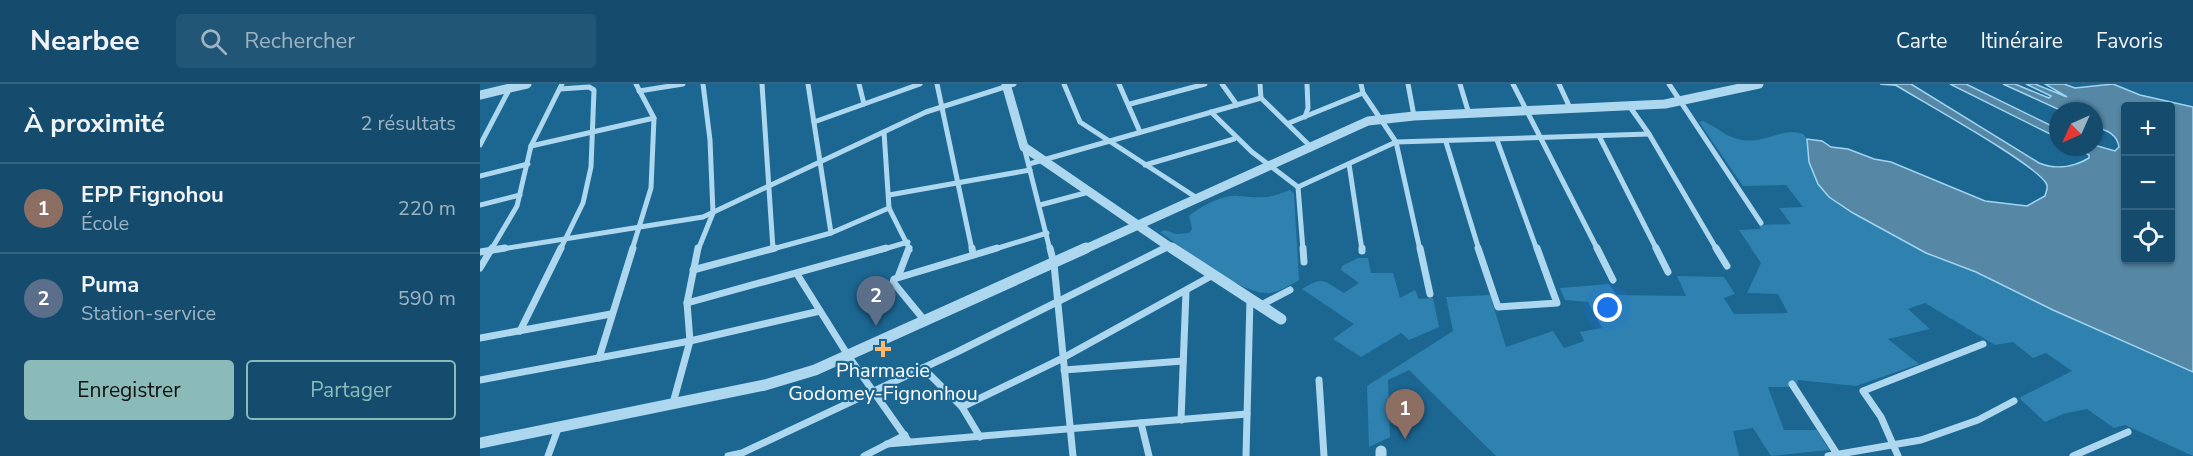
<!DOCTYPE html>
<html lang="fr">
<head>
<meta charset="utf-8">
<style>
  body { margin:0; font-family:"Nunito Sans",sans-serif; background:#225676; color:#f1f3f6 }
  .controls { position:absolute; right:18px; top:18px; display:grid; overflow:hidden; border-radius:6px; box-shadow:0 2px 4px #0004 }
  .controls button { width:54px; height:54px; display:grid; place-items:center; padding:0; border:0; border-bottom:2px solid #346381; background:#154c6e; color:#f1f3f6; font:30px sans-serif }
  .compass { position:absolute; left:1569px; top:18px; width:54px; height:54px; border-radius:50%; background:#154c6e; box-shadow:0 2px 4px #0004; rotate:225deg }
  .you { position:absolute; left:1128px; top:224px; width:21px; height:21px; margin:-15px; border:4px solid #fff; border-radius:50%; background:#1a73e8; box-shadow:0 0 0 9px #1a73e833 }
  .badge { display:grid; place-items:center; width:39px; height:39px; border-radius:50%; background:#8bbbb9; color:#fff; font-size:20px; font-weight:700 }
  .pin { position:absolute; translate:-50% -50px; filter:drop-shadow(0 2px 3px #0008) }
  .pin::after { content:''; position:absolute; top:32px; width:21px; height:18px; background:inherit; clip-path:polygon(0 0,100% 0,50% 100%) }
  .list { margin:0; padding:0; list-style:none }
  h2 { display:flex; justify-content:space-between; align-items:center; height:78px; margin:0; padding:0 24px; font-size:26px }
  h2 small { font-size:20px; font-weight:400; color:#9db4c2 }
  .list li { display:grid; grid-template-columns:39px 1fr auto; gap:18px; align-items:center; box-sizing:border-box; height:90px; padding:0 24px; border-top:2px solid #346381 }
  .list b { display:block; font-size:22px; white-space:nowrap }
  .list p { margin:0; font-size:20px; white-space:nowrap; color:#9db4c2 }
  .list em { font-size:20px; font-style:normal; color:#9db4c2 }
  .actions { display:flex; gap:12px; padding:18px 24px }
  .actions a { flex:1; padding:14px 0; border:2px solid #8bbbb9; border-radius:6px; text-align:center; font-size:21px; color:#8bbbb9 }
  .actions .main { background:#8bbbb9; color:#111 }
  .icon { flex:none; width:33px; height:33px; fill:none; stroke:currentColor; stroke-width:2; stroke-linecap:round; stroke-linejoin:round }
  .map { position:relative; flex:none; width:1713px; height:372px; overflow:hidden }
  header { display:flex; align-items:center; gap:36px; box-sizing:border-box; height:84px; padding:0 30px; background:#154c6e; border-bottom:2px solid #346381 }
  header strong { font-size:28px }
  nav { display:flex; gap:33px; margin-inline-start:auto; font-size:21px }
  .search { width:420px; height:54px; background:#225676; display:flex; align-items:center; gap:15px; box-sizing:border-box; padding:0 21px; border-radius:6px; color:#9db4c2; font-size:22px }
  main { display:flex }
  aside { flex:1; background:#154c6e }
  .map>svg:first-child { display:block }
  .green { fill:#2f81b0 }
  .water { fill:#5688a6; stroke:#a0d4f0; stroke-width:1.5; fill-rule:evenodd }
  .lines { fill:none; stroke-linecap:round; stroke-linejoin:round }
  .stream { stroke:#a0d4f0; stroke-width:2 }
  .minor-far1 { stroke:#acd7ee; stroke-width:5 }
  .minor { stroke:#acd7ee; stroke-width:7 }
  .tertiary-far1 { stroke:#acd7ee; stroke-width:9 }
  .tertiary { stroke:#acd7ee; stroke-width:11 }
  .poi-dot { fill:#ffb86a; stroke:#1c6692; stroke-width:2 }
  .labels { text-anchor:middle; dominant-baseline:central; stroke-width:4.5; stroke-linejoin:round; paint-order:stroke }
  .poi-label { font-size:20px; fill:#fff; stroke:#1c6692 }
</style>
</head>
<body>
<header>
<strong>Nearbee</strong>
<div class="search"><svg class="icon" aria-label="search" viewBox="0 0 24 24"><circle cx="10" cy="10" r="6"/><path d="M15 15l6 6"/></svg>Rechercher</div>
<nav><a>Carte</a><a>Itinéraire</a><a>Favoris</a></nav>
</header>
<main>
<aside>
<h2>À proximité<small>2 résultats</small></h2>
<ul class="list">
<li><span class="badge" style="background:#8d6e63">1</span><div><b>EPP Fignohou</b><p>École</p></div><em>220 m</em></li>
<li><span class="badge" style="background:#5c6f8a">2</span><div><b>Puma</b><p>Station-service</p></div><em>590 m</em></li>
</ul>
<div class="actions"><a class="main">Enregistrer</a><a>Partager</a></div>
</aside>
<div class="map">
<svg width="1713" height="372" viewBox="0 0 1713 372">
  <rect width="100%" height="100%" fill="#1c6692"/>
  <g class="green">
    <path d="M1223,37C1237,43 1247,54 1262,56C1285,60 1301,43 1323,50L1327,55L1329,78L1338,100L1349,113L1373,129L1446,169L1496,188L1573,226L1713,288V372L1645,341L1634,344L1607,325L1583,330L1565,338L1539,314L1592,287L1566,269L1553,274L1533,258L1515,261L1445,219L1428,225L1450,245L1408,255L1439,280L1376,302L1318,296L1317,303H1288L1304,346H1337L1349,366L1291,372L1273,344L1253,347L1259,372H1016L929,286L908,296L910,353L889,363L887,302L973,247L966,213L1010,211L1026,263L1073,247L1084,264L1104,257L1100,248L1122,244L1108,218L1085,216L1080,204L1129,200L1137,211L1206,212L1197,192L1244,193L1255,210L1244,214L1254,230L1308,229L1298,210L1267,209L1281,179L1259,146L1281,145L1279,141L1311,140L1299,124L1323,123L1306,101L1263,102L1219,38Z"/>
    <path d="M810,106L814,110L819,196C810,201 800,208 789,209C760,211 705,165 680,148L685,146L696,150L709,149L712,145L709,132C720,123 743,110 758,112C781,114 788,115 810,106Z"/>
    <path d="M878,174H888L891,189H913L920,214L935,206L939,215L953,214L959,243L929,256L921,249L881,273L853,255L874,240L822,205C844,191 844,197 864,209L879,199L861,186L862,182Z"/>
  </g>
  <g class="water">
    <path d="M1414,0H1431L1559,79C1576,86 1594,83 1609,74V71L1596,63H1614V61L1635,67L1639,63C1637,49 1625,46 1614,42V27H1582L1523,0H1535L1569,14L1571,12L1546,0H1555L1587,13L1565,0H1584L1595,4L1633,0L1660,11L1713,23V288L1573,226L1496,188L1446,169L1373,129L1349,113L1338,100L1329,78L1327,55L1342,57L1351,63L1368,65L1394,75L1411,78L1505,117L1547,122L1565,112C1566,107 1569,104 1566,99C1554,79 1441,17 1414,0ZM1690,22V176H1646V22Z"/>
    <path d="M1470,0H1486L1578,45V54Z"/>
  </g>
  <g class="lines">
    <path class="stream" d="M1401,0L1416,1"/>
    <g class="minor-far1">
      <path d="M282,0L293,165"/>
      <path d="M328,0L351,149"/>
      <path d="M379,0L384,20"/>
      <path d="M457,0L492,166"/>
      <path d="M584,0L600,38L717,114"/>
      <path d="M639,0L660,48"/>
      <path d="M742,0L757,21"/>
      <path d="M780,0L781,14L831,63"/>
      <path d="M881,0L883,9L916,58L940,166"/>
      <path d="M928,0L934,32"/>
      <path d="M980,0L989,30"/>
      <path d="M1033,0L1118,166"/>
      <path d="M1079,0L1091,26"/>
      <path d="M1189,0L1281,139"/>
      <path d="M80,5L109,3L114,6L111,83L103,119L80,166"/>
      <path d="M159,7L203,0"/>
      <path d="M650,20L725,0"/>
      <path d="M1150,23L1169,50L1237,166"/>
      <path d="M731,28L772,68L818,103L823,166"/>
      <path d="M825,33L828,24L827,0"/>
      <path d="M334,38L440,0"/>
      <path d="M809,39L883,9"/>
      <path d="M404,48L409,124L430,166"/>
      <path d="M1119,52L1177,166"/>
      <path d="M1017,56L1057,166"/>
      <path d="M966,58L999,166"/>
      <path d="M0,61L30,4"/>
      <path d="M51,62L174,34"/>
      <path d="M544,63L570,166"/>
      <path d="M549,80L781,14"/>
      <path d="M869,80L882,166"/>
      <path d="M665,81L754,55"/>
      <path d="M0,92L48,80"/>
      <path d="M818,103L916,58L1169,50"/>
      <path d="M409,111L550,86"/>
      <path d="M0,121L40,111"/>
      <path d="M560,121L609,108"/>
      <path d="M11,166L37,122L51,62L82,0"/>
      <path d="M16,166L223,133L446,28L534,0"/>
      <path d="M152,166L171,104L174,34L156,0"/>
      <path d="M218,166L233,129L230,56L223,0"/>
      <path d="M289,166L351,149L409,124"/>
      <path d="M401,166L428,158"/>
      <path d="M512,166L567,149"/>
      <path d="M682,166L689,162"/>
    </g>
    <g class="minor">
      <path d="M492,164L493,170"/>
      <path d="M570,164L574,180L593,372"/>
      <path d="M823,164L824,178"/>
      <path d="M882,164V167"/>
      <path d="M940,164L950,210"/>
      <path d="M998,164L1018,223L1077,219L1057,164"/>
      <path d="M1117,164L1133,196"/>
      <path d="M1176,164L1188,188"/>
      <path d="M1236,164L1247,182"/>
      <path d="M0,168L25,164"/>
      <path d="M0,184L12,164"/>
      <path d="M213,186L295,164"/>
      <path d="M317,190L369,273L429,358"/>
      <path d="M418,193L429,164"/>
      <path d="M207,219L406,164"/>
      <path d="M781,221L810,206"/>
      <path d="M445,237L413,198L414,195L517,164"/>
      <path d="M40,247L81,164"/>
      <path d="M0,254L131,230"/>
      <path d="M119,274L153,164"/>
      <path d="M443,284L482,323L500,353"/>
      <path d="M584,286L703,277"/>
      <path d="M0,296L210,257L340,227"/>
      <path d="M839,296L844,372"/>
      <path d="M1312,300L1357,370"/>
      <path d="M193,319L210,257L207,219L218,164"/>
      <path d="M482,323L581,275L733,191"/>
      <path d="M701,336L706,207"/>
      <path d="M661,339L669,372"/>
      <path d="M407,360L767,330"/>
      <path d="M68,372L79,342"/>
      <path d="M248,372L262,369L477,268L685,164"/>
      <path d="M384,372L425,351"/>
      <path d="M766,372L770,215"/>
      <path d="M1348,372L1441,356L1498,336L1534,317"/>
      <path d="M1418,372L1401,333L1383,307L1503,260"/>
      <path d="M1593,372L1648,348"/>
    </g>
    <g class="tertiary-far1">
      <path d="M526,0L544,63L694,166"/>
      <path d="M0,11L47,0"/>
      <path d="M603,166L888,37L934,32L1185,20L1279,0"/>
    </g>
    <g class="tertiary">
      <path d="M692,164L801,235"/>
      <path d="M0,359L285,301L335,286L606,164"/>
      <path d="M901,367V372"/>
    </g>
  </g>
  <path class="poi-dot" d="M400 256h6v6h6v6h-6v6h-6v-6h-6v-6h6z"/>
  <g class="labels">
    <g class="poi-label">
      <text x="403" y="286">Pharmacie<tspan x="403" dy="23">Godomey-Fignonhou</tspan></text>
    </g>
  </g>
</svg>
<div class="controls">
<button>+</button>
<button>−</button>
<button><svg class="icon" aria-label="locate" viewBox="0 0 24 24"><circle cx="12" cy="12" r="6"/><path d="M12 2v4M12 18v4M2 12h4M18 12h4"/></svg></button>
</div>
<svg class="compass" viewBox="-18 -18 36 36"><path d="M0-13l5 13h-10z" fill="#e53935"/><path d="M0 13l5-13h-10z" fill="#9db4c2"/></svg>
<div class="you"></div>
<div class="pin badge" style="left:925px;top:355px;background:#8d6e63">1</div>
<div class="pin badge" style="left:396px;top:242px;background:#5c6f8a">2</div>
</div>
</main>
</body>
</html>
